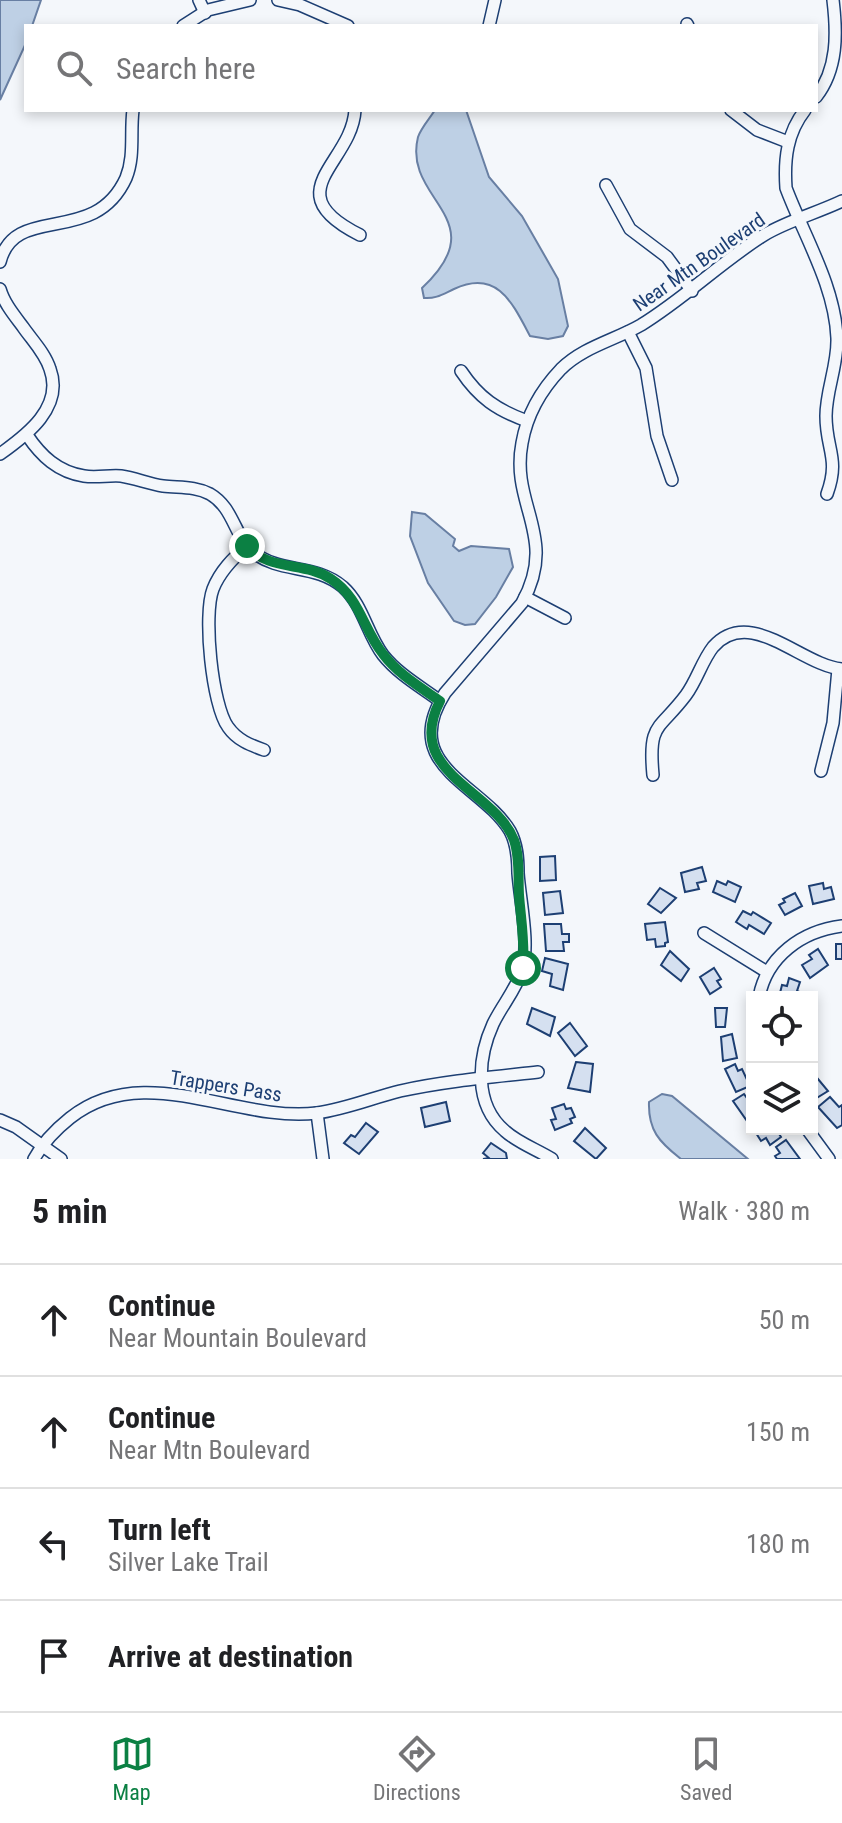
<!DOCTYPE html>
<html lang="en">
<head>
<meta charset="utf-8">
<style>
  body { margin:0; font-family:"Roboto Condensed",sans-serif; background:#f6f6f6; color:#202124 }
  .controls { position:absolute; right:24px; bottom:24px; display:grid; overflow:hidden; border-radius:0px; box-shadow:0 4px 12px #0003 }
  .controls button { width:72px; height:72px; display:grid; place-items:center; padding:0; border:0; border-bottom:2px solid #e0e0e0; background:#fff; color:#202124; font:40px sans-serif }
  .stop { position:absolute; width:24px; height:24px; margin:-18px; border:6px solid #0b8043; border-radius:50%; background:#fff }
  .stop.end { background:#0b8043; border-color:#fff; box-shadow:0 2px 8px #0008 }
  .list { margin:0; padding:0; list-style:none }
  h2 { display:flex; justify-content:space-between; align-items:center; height:104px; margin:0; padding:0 32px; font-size:34px }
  h2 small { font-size:26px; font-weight:400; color:#757577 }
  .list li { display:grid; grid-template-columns:52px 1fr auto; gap:24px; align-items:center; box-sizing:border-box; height:112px; padding:0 32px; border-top:2px solid #e0e0e0 }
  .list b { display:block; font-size:30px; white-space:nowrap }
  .list p { margin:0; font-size:26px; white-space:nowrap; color:#757577 }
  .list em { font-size:26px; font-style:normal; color:#757577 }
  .icon { flex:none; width:44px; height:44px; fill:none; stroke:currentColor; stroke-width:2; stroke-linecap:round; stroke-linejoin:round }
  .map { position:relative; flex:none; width:842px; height:1159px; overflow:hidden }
  .search { position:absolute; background:#fff; box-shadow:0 4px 12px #0003; left:24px; right:24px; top:24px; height:88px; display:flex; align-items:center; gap:20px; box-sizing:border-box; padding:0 28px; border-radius:0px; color:#757577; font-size:30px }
  .sheet { height:552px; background:#fff }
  nav { display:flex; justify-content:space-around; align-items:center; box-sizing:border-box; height:112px; border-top:2px solid #e0e0e0; background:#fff; font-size:22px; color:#757577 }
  nav a { display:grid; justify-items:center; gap:4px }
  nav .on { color:#0b8043 }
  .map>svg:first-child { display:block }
  .water { fill:#bed0e5; stroke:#687fa3; stroke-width:2 }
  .building { fill:#d5e0f0; stroke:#1d3f73; stroke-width:2 }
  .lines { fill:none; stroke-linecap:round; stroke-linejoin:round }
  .minor-casing { stroke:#1d3f73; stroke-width:14 }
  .minor { stroke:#f4f7fb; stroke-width:11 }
  .route { stroke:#0b8043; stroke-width:10 }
  .labels { text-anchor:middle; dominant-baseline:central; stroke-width:6; stroke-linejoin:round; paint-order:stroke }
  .street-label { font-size:20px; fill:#1d3f73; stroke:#f4f7fb }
</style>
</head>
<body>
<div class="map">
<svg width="842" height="1159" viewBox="0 0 842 1159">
  <rect width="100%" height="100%" fill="#f4f7fb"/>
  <g class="water">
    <path d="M0,0H41L32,26H26V43L0,100Z"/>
    <path d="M435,110H466L489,177L522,216L558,279L568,326L563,336L548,339L530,336C512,302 497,269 454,289C443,294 436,299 424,298L422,288C497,218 402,201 418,137C421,128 430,118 435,110Z"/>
    <path d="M412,512L425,514L455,539L453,546L459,551L471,546L509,549L513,567L496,597L475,624L465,625L454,621L428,583L410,536Z"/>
    <path d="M662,1094L672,1096L748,1159H681C659,1142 648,1130 649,1102Z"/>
  </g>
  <g class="building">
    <path d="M555,856L556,880L540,881V857Z"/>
    <path d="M702,867L706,881L697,883L699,889L685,892L681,873Z"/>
    <path d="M717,881L726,885L728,881L741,887L735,902L713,892Z"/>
    <path d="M823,883L824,889L831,887L834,899L813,904L809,886Z"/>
    <path d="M660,888L676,898L661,913L648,904Z"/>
    <path d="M560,891L563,913L545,915L543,893Z"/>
    <path d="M795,893L802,906L785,915L779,905L785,902L783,899Z"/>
    <path d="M743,911L751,915L753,912L771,923L764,934L749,925L747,929L736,922Z"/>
    <path d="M665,922L668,942L665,943V946L656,947L655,939L647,940L645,924Z"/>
    <path d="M544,924H561L562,934H569V942H563L564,951H546Z"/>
    <rect x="836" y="944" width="6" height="15"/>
    <path d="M818,949L828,965L810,978L802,965L812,959L809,955Z"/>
    <path d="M670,951L689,969L681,981L661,965Z"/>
    <path d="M545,958L568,964L563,990L550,986L552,974L542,971Z"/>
    <path d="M714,968L721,979L717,981L721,987L710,994L700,977Z"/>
    <path d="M789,978L800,982L797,991L802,993L800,997H779L782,985L787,986Z"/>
    <path d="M532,1008L555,1017L550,1036L527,1024Z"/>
    <path d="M715,1008H727L725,1027H716Z"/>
    <path d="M570,1023L587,1046L575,1056L558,1033Z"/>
    <path d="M732,1034L737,1058L723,1061L721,1037Z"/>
    <path d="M576,1062L593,1064L590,1092L568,1088Z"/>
    <path d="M735,1064L738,1071L742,1069L750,1086L736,1092L725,1069Z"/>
    <path d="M813,1073L828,1091L815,1099L812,1096Z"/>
    <path d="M744,1094L749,1101L752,1098V1117L747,1121L733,1101Z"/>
    <path d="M830,1097L839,1107L842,1105V1125L837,1128L818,1107Z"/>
    <path d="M446,1102L450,1121L425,1127L421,1108Z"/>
    <path d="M564,1104L566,1109L571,1108L575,1117L570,1119L572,1123L555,1130L551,1120L556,1119L552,1108Z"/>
    <path d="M366,1123L378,1132L359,1154L344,1143L351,1135L355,1137Z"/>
    <path d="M585,1128L606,1148L596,1159L574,1141Z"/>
    <path d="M759,1129H776L781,1137L770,1145L766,1138L761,1141L756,1133Z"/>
    <path d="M786,1140L800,1159H777L775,1156L780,1153L776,1147Z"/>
    <path d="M491,1143L506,1153L507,1159H483L489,1158L483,1153Z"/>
  </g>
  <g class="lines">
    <g class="minor-casing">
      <g id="minor">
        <path d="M199,0L205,13"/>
        <path d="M278,0L300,5L348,26"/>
        <path d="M687,24L688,26"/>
        <path d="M183,26L208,10L250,0"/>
        <path d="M489,26L495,0"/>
        <path d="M816,97C838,69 837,33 833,0"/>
        <path d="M355,110C352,164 274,192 360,235"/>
        <path d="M731,110L757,130L788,142"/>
        <path d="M805,110C787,133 784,159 786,188C804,236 835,286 837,338C838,365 826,390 826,416C826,450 840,458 827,494"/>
        <path d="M606,185L630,229L667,257L692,291"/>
        <path d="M0,262C15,202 94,248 126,178C135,156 130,133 133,110"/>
        <path d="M0,289C4,303 14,315 23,327C32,340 45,353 50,369C64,407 27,435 0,454"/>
        <path d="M628,332L646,368L657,436L672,480"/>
        <path d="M461,371C479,398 497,410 527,421"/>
        <path d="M27,435C41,456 58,472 84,476C96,478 109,475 121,476C135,478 149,484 163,486C179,488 195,486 210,494C234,508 234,536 253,552C280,574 315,563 343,587C363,605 367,634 383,655C398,674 421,687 440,701"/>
        <path d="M247,546C233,558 220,571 213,589C203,615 212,705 228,727C237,740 250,745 264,750"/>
        <path d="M525,597L565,618"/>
        <path d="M821,771L833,723L838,669"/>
        <path d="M653,775C648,722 659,731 686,695C697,680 702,661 713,647C750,605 802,666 842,669"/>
        <path d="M704,933L767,972"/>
        <path d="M759,997C767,956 802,931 842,926"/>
        <path d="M317,1113L323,1159"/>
        <path d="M0,1120L16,1127L61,1159"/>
        <path d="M807,1129L829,1159"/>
        <path d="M34,1159C43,1142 55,1130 70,1118C144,1059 236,1123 317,1113C346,1109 372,1098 400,1091C445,1081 492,1077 538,1072"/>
        <path d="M552,1159C538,1150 518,1143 505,1131C473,1104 478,1057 493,1024C502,1005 516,990 522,970C530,944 520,901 518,873C518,858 517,844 510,831C482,784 398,766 445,693L522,603C559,536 510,506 522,443C527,414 541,390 561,369C583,347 615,340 641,325C685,298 721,262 764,235C787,221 817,213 842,201"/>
      </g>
    </g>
    <use href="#minor" class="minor"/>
  </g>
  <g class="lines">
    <path class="route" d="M247,546C270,572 304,561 331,579C360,598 363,629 383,654C398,674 420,687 440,701C403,773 494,789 514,840C520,857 518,877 519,895C521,920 525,943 523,968"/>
  </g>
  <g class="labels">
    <g class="street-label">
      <text transform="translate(699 262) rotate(-35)">Near Mtn Boulevard</text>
      <text transform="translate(226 1086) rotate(9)">Trappers Pass</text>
    </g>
  </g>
</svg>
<div class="controls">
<button><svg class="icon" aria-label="locate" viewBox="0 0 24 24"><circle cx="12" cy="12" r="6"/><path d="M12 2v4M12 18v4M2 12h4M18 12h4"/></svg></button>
<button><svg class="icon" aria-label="layers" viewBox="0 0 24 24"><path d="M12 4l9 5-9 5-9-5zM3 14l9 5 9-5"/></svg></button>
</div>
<div class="stop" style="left:523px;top:968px"></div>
<div class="stop end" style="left:247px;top:546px"></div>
<div class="search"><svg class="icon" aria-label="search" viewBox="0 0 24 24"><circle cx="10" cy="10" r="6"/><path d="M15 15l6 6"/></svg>Search here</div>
</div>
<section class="sheet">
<h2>5 min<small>Walk · 380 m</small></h2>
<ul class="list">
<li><svg class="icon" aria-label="ahead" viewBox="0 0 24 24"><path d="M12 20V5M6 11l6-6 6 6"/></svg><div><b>Continue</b><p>Near Mountain Boulevard</p></div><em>50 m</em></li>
<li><svg class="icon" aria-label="ahead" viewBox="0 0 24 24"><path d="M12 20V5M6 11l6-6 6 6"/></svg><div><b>Continue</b><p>Near Mtn Boulevard</p></div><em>150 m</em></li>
<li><svg class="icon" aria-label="left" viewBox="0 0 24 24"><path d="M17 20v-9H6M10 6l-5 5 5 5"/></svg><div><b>Turn left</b><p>Silver Lake Trail</p></div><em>180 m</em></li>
<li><svg class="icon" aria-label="arrive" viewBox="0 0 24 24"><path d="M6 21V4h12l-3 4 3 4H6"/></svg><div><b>Arrive at destination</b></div></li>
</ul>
</section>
<nav>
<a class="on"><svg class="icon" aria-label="map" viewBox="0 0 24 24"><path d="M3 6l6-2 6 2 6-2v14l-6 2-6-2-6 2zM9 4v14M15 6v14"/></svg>Map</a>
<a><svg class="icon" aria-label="directions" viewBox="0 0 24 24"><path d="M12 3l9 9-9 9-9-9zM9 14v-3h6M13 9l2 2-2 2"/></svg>Directions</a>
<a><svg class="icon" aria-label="saved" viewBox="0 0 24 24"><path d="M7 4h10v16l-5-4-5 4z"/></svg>Saved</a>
</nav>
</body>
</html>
